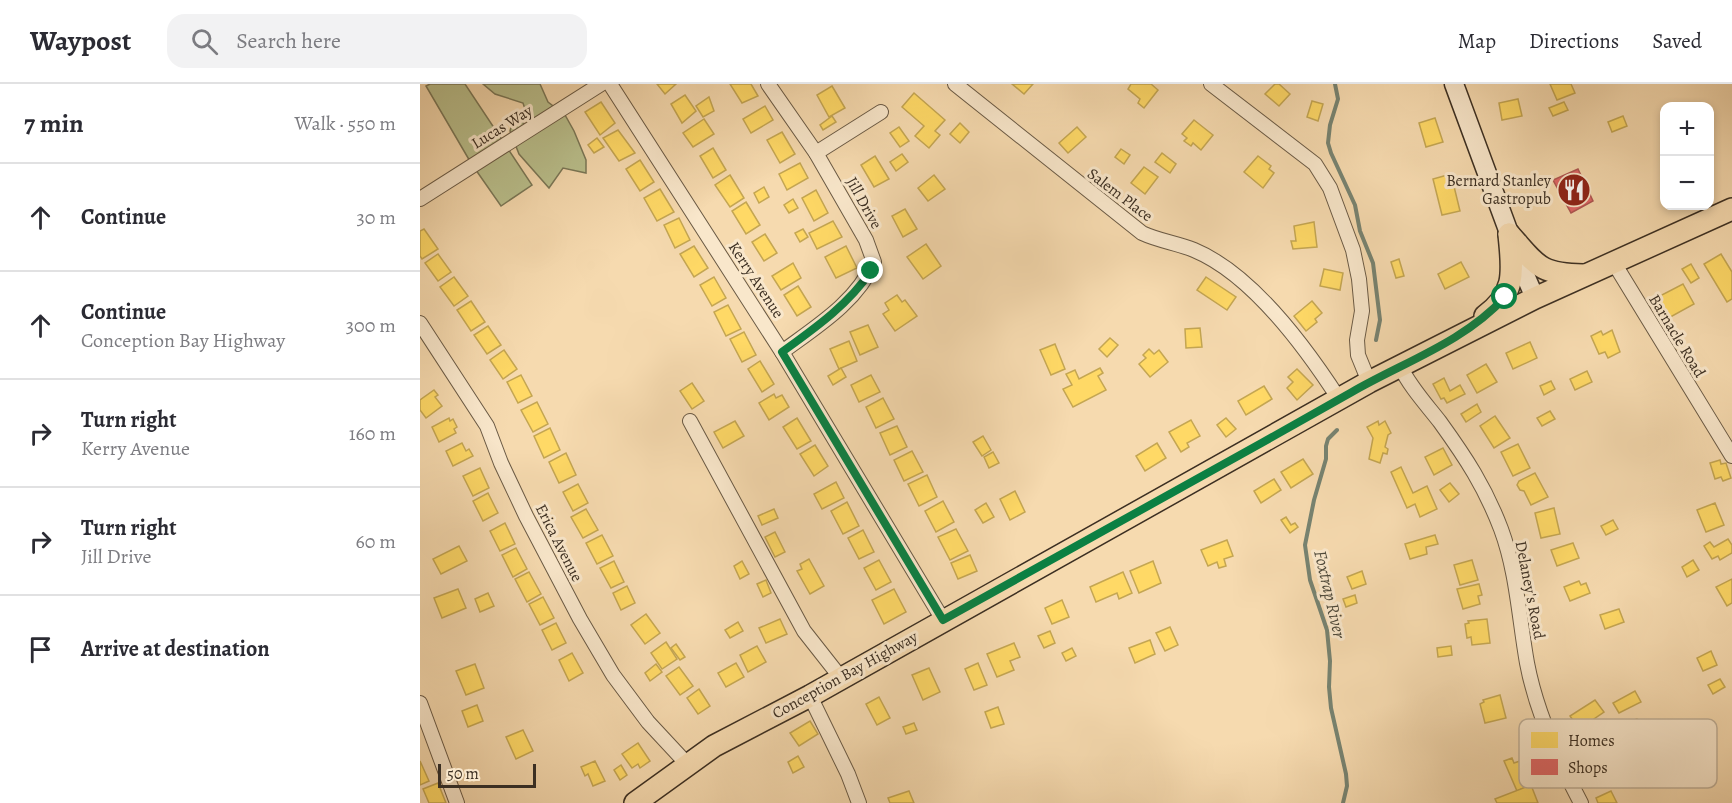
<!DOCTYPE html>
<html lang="en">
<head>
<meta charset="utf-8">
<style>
  body { margin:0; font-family:Alegreya,serif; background:#f2f2f3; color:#2b2b33 }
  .controls { position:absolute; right:18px; top:18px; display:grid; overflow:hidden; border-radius:12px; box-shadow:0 3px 9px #0003 }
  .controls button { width:54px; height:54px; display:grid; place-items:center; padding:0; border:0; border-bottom:2px solid #e1e1e2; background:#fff; color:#2b2b33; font:30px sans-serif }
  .scale { position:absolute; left:18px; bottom:15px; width:98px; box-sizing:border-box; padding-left:6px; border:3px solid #3c2f22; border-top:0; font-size:16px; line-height:21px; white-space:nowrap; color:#3c2f22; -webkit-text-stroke:4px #f9e7cb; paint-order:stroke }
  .stop { position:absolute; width:18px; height:18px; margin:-14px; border:4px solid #0b8043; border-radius:50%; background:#fff }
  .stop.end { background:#0b8043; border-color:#fff; box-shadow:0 2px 6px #0008 }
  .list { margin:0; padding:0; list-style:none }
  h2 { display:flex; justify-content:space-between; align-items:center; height:78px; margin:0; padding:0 24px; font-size:26px }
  h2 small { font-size:20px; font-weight:400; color:#7c7c81 }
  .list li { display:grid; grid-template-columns:39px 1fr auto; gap:18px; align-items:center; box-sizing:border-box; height:108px; padding:0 24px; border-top:2px solid #e1e1e2 }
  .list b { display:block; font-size:22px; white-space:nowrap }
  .list p { margin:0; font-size:20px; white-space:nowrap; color:#7c7c81 }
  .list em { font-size:20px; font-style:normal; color:#7c7c81 }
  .icon { flex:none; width:33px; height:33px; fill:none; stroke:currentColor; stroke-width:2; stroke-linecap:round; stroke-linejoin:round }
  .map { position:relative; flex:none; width:1312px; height:719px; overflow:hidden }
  header { display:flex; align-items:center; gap:36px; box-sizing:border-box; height:84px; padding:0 30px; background:#fff; border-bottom:2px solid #e1e1e2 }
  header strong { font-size:28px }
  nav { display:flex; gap:33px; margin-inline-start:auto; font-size:21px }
  .search { width:420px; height:54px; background:#f2f2f3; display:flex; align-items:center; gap:15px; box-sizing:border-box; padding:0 21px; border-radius:18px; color:#7c7c81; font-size:22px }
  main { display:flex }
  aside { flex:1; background:#fff }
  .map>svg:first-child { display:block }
  .green { fill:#bac08d; stroke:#7b7858; stroke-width:1.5 }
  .homes { fill:#ffd966; stroke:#c4a652; stroke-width:1.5 }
  .shops { fill:#e06666; stroke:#af5652; stroke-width:1.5 }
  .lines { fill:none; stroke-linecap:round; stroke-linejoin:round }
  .stream { stroke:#778371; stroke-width:4 }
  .minor-casing { stroke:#6a5a45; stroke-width:16 }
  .secondary-casing { stroke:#3c2f22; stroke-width:21 }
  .primary-casing { stroke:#3c2f22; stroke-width:24 }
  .minor { stroke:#f9e7cb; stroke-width:14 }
  .secondary { stroke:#f9e7cb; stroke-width:18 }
  .primary { stroke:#f6daaf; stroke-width:21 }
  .route { stroke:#0b8043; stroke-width:8 }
  .labels { text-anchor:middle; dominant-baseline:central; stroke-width:6; stroke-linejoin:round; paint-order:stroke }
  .street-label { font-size:16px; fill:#3c2f22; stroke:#f9e7cb }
  .poi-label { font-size:16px; fill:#3c2f22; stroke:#f9e7cb; text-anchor:end }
  .water-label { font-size:18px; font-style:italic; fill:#504b3c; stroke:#f9e7cb }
  .key { fill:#f9e7cb; stroke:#c0b098; stroke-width:1.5 }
  .key-label { font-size:16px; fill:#3c2f22 }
</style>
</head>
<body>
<header>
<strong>Waypost</strong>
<div class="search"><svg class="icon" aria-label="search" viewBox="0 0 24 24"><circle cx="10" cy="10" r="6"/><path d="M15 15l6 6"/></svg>Search here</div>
<nav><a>Map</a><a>Directions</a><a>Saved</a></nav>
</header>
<main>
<aside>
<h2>7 min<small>Walk · 550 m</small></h2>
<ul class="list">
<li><svg class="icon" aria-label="ahead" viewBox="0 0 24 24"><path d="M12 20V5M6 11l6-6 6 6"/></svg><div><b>Continue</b></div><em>30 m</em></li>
<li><svg class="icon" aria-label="ahead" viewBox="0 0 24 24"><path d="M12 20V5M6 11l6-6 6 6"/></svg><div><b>Continue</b><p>Conception Bay Highway</p></div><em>300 m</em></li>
<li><svg class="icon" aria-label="right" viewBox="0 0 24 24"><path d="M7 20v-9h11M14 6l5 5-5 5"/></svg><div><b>Turn right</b><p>Kerry Avenue</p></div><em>160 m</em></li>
<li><svg class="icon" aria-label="right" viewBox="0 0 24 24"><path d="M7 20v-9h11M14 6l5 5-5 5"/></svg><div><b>Turn right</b><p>Jill Drive</p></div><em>60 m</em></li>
<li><svg class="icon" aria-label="arrive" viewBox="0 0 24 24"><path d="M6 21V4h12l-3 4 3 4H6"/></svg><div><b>Arrive at destination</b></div></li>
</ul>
</aside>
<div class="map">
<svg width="1312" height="719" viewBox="0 0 1312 719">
  <rect width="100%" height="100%" fill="#f6daaf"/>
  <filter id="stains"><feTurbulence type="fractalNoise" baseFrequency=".00333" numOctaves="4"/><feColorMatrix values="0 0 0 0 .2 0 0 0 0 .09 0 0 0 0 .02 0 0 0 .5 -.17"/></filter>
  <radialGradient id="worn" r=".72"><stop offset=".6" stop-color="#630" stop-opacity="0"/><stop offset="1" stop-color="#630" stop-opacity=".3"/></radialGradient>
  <g class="green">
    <path d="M10,0H45L112,101L81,122L51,79L6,2Z"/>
    <path d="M63,0H120L128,18L145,31L154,47L166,76V89L143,84L129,104L99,70L90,47L94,33L105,40L109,37L103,19L75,10Z"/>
  </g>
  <g class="homes">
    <path d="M237,0H256L245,10Z"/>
    <path d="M310,0H331L338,12L322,19Z"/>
    <path d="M592,0H613L604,10Z"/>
    <path d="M711,0H731L738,6L724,24L718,19L720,15L708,5Z"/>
    <path d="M855,0H859L870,10L859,22L845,10Z"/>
    <path d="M1130,0H1151L1155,9L1137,16Z"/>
    <path d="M412,2L425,24L409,33L397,11Z"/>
    <path d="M494,9L525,36L515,47L520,51L509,64L495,52L504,42L482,23Z"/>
    <path d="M265,11L276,27L262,39L251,20Z"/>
    <path d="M289,13L294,27L283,33L276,22Z"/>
    <path d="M1098,15L1102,32L1082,36L1079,19Z"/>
    <path d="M892,17L903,20L898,37L887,33Z"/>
    <path d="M181,18L195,39L180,51L165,28Z"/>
    <path d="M1144,18L1148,26L1133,32L1129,24Z"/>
    <path d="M345,22L353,36L331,49L323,35Z"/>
    <path d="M412,32L416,38L403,46L400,41Z"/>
    <path d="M1203,32L1207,42L1192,48L1188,38Z"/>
    <path d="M1015,34L1023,58L1006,63L999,39Z"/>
    <path d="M284,35L294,50L273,63L263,49Z"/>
    <path d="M774,36L793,51L781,66L773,59L771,62L764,57L767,54L762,50Z"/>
    <path d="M540,39L549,48L540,59L530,50Z"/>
    <path d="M479,43L489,57L480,63L470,49Z"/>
    <path d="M657,43L666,53L648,69L639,59Z"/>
    <path d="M198,46L215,69L199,77L183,54Z"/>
    <path d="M362,48L375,70L360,79L347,56Z"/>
    <path d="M177,54L184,63L174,69L168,61Z"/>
    <path d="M293,64L306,86L293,94L280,72Z"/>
    <path d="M701,65L710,71L704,80L695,73Z"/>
    <path d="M742,69L756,80L750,89L735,78Z"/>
    <path d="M482,70L488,78L476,87L470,78Z"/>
    <path d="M455,72L469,95L454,103L441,81Z"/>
    <path d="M838,72L851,82L849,85L854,89L843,104L824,88Z"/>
    <path d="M220,76L234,98L220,107L206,85Z"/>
    <path d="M380,79L388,94L367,106L359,90Z"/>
    <path d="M724,83L738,93L725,110L711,99Z"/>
    <path d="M1031,90L1040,127L1022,131L1013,95Z"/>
    <path d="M310,91L324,114L310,123L295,101Z"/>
    <path d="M514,91L525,105L508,117L498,104Z"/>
    <path d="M344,103L349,113L339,119L334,109Z"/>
    <path d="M240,105L254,128L237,137L224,114Z"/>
    <path d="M396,106L408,129L394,137L382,114Z"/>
    <path d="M373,115L378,124L369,129L364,121Z"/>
    <path d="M326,118L340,141L326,150L312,127Z"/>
    <path d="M485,125L497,145L483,153L472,132Z"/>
    <path d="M259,134L270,156L255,164L244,141Z"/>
    <path d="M413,137L422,153L397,165L389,149Z"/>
    <path d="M894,138L897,163L873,165L871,157H876L874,142Z"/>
    <path d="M4,145L18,165L2,175L0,172V147Z"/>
    <path d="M383,145L388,153L380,158L375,149Z"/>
    <path d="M345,150L357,169L344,177L332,158Z"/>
    <path d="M506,160L521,182L503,195L487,173Z"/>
    <path d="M274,162L288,184L274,193L260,170Z"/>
    <path d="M426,162L437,184L416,194L405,173Z"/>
    <path d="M18,170L31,188L18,197L5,179Z"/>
    <path d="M1301,170L1312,188V215L1307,218L1284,180Z"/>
    <path d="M979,175L984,192L976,194L971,178Z"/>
    <path d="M1041,178L1049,193L1025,205L1018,190Z"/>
    <path d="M373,179L381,194L361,206L352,192Z"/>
    <path d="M1271,180L1279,194L1271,199L1262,185Z"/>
    <path d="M904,185L923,189L920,206L900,202Z"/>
    <path d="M34,193L48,212L34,222L20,203Z"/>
    <path d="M294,193L306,214L292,222L280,201Z"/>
    <path d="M786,193L816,213L807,226L777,206Z"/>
    <path d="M1263,200L1274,220L1245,236L1234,215Z"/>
    <path d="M378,202L391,223L377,232L364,211Z"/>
    <path d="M477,211L482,218L485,216L497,232L475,247L463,230L469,226L465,219Z"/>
    <path d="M51,217L65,238L51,247L37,226Z"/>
    <path d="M892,217L902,229L895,235L897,238L886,247L874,232Z"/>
    <path d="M308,221L321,245L306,252L294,228Z"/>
    <path d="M448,241L458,263L440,271L430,248Z"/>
    <path d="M68,242L81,261L67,270L54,251Z"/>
    <path d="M780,244L782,263L766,264L765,245Z"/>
    <path d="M1192,246L1200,268L1188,274L1185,268L1179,270L1171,252L1181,247L1183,251Z"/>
    <path d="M324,248L336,271L322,278L310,255Z"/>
    <path d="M690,254L698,261L687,273L679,265Z"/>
    <path d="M429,257L437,277L419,285L410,265Z"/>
    <path d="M1110,258L1117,274L1093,285L1086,269Z"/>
    <path d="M635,260L645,285L631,291L620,266Z"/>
    <path d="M729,265L734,270L739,266L748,278L730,293L719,280L726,274L723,271Z"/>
    <path d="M84,266L97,285L83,295L70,276Z"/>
    <path d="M340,277L354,300L342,308L328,285Z"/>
    <path d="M1066,280L1077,298L1057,309L1047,291Z"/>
    <path d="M421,284L426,293L413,301L408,292Z"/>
    <path d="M680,284L683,289L678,292L686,306L653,323L643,305L652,301L646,290L655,286L659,295Z"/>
    <path d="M877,285L893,301L877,316L867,304L873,298L868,293Z"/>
    <path d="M1167,287L1172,298L1155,306L1150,295Z"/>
    <path d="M101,291L112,312L98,319L87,298Z"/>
    <path d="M451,291L460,308L439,318L431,301Z"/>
    <path d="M1024,294L1030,307L1040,301L1045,310L1027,319L1024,314L1021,315L1013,300Z"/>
    <path d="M1131,297L1135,305L1124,311L1120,302Z"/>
    <path d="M272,299L284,317L272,325L260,307Z"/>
    <path d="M844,302L852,315L826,331L818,317Z"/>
    <path d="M14,306L18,311L15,313L22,322L6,334L0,326V316Z"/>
    <path d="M354,310L356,314L362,311L369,323L349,336L339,319Z"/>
    <path d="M463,314L474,335L456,344L446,323Z"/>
    <path d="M117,318L128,340L113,348L101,326Z"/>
    <path d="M1057,320L1061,328L1046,338L1041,330Z"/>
    <path d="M1130,327L1135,335L1122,342L1117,334Z"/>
    <path d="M1075,332L1090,354L1074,364L1060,342Z"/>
    <path d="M29,334L30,337L33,335L37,343L34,345L36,349L19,358L12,343Z"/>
    <path d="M377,334L391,357L377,365L363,343Z"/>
    <path d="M806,334L816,345L806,353L797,341Z"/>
    <path d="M771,336L780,352L767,359L769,363L761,368L749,348Z"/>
    <path d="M315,337L324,352L303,364L294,348Z"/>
    <path d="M958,337L959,341L965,337L971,349L968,351L965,363L968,365L967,370L963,369L960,379L949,375L953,354L947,343Z"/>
    <path d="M477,342L487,363L470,371L460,349Z"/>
    <path d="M130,344L140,366L124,374L114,352Z"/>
    <path d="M563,352L571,366L562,372L553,358Z"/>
    <path d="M42,359L46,367L49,365L53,372L33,382L26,367Z"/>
    <path d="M737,359L746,374L725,387L716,372Z"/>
    <path d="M1098,360L1110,384L1093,392L1081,368Z"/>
    <path d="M395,361L408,382L394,392L380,370Z"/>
    <path d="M1023,364L1032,381L1014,391L1005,373Z"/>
    <path d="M492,367L503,388L484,397L474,376Z"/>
    <path d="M573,368L579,379L569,384L564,373Z"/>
    <path d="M146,369L156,391L139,399L129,378Z"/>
    <path d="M883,375L893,390L871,404L861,388Z"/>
    <path d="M1300,376L1301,380L1306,379L1311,394L1303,397L1301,393L1295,395L1290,379Z"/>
    <path d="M981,383L993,409L1007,402L1017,425L1000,433L995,420L987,424L971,388Z"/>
    <path d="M60,384L69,404L53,412L43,392Z"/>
    <path d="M1115,389L1128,413L1111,421L1104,407L1100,406L1097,401L1099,397Z"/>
    <path d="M507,391L517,413L499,422L488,400Z"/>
    <path d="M854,395L861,406L841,419L834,407Z"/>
    <path d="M416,398L424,414L402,425L394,410Z"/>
    <path d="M1030,399L1039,410L1029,418L1020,406Z"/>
    <path d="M158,400L168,419L153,427L143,408Z"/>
    <path d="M595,407L605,428L590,436L580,415Z"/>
    <path d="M68,409L78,429L63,437L53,417Z"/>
    <path d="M523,417L534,438L516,448L505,427Z"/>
    <path d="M427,418L439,442L423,450L411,427Z"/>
    <path d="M566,419L574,433L563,439L555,426Z"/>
    <path d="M1295,419L1304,441L1286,448L1277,426Z"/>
    <path d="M1134,424L1140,450L1121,454L1115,429Z"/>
    <path d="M166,425L178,446L163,454L151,433Z"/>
    <path d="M354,425L358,434L342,441L338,432Z"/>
    <path d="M866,433L871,441L875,439L878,443L870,449L861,436Z"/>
    <path d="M1193,436L1198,445L1186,451L1181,442Z"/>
    <path d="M85,439L95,460L80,467L70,447Z"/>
    <path d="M536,445L548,467L530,476L518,453Z"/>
    <path d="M443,446L454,468L439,475L428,454Z"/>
    <path d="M355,448L365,468L355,473L345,453Z"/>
    <path d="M182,451L193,472L177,480L166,459Z"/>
    <path d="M1015,451L1018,460L1006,463L1007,470L990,475L985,460Z"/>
    <path d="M1308,455L1312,461V469L1300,476L1298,472L1292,475L1284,462L1290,458L1294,463Z"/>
    <path d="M807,456L813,472L804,475L806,482L799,484L797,478L788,482L781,466Z"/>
    <path d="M1153,459L1159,474L1137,482L1131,466Z"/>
    <path d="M39,462L47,477L21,490L13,475Z"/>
    <path d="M96,464L107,485L93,493L82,471Z"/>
    <path d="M550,471L557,487L538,495L531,479Z"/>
    <path d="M389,475L404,502L390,510L377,487L382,485L380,480Z"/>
    <path d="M459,476L471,498L456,506L444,484Z"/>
    <path d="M1052,476L1058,496L1040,501L1034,481Z"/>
    <path d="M1273,476L1279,486L1267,493L1262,483Z"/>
    <path d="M194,477L204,498L191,504L180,484Z"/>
    <path d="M322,477L329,490L320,495L314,482Z"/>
    <path d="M733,477L741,499L719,509L710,487Z"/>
    <path d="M942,487L946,500L932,505L927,493Z"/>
    <path d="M109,488L121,510L107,518L95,495Z"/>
    <path d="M703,488L712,509L699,515L697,509L676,518L670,503Z"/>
    <path d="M1312,495V519L1307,522L1296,503Z"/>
    <path d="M346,496L351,509L343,513L337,500Z"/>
    <path d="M1159,497L1161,501L1166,499L1170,509L1150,517L1144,503Z"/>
    <path d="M1059,500L1062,511L1058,512L1060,520L1043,525L1037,505Z"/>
    <path d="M207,502L215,519L201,526L193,509Z"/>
    <path d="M38,505L46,524L22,534L14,514Z"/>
    <path d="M474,505L486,528L464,540L452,516Z"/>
    <path d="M68,509L74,522L60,528L55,515Z"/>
    <path d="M935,511L937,519L926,523L923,515Z"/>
    <path d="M123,513L134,534L120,541L109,520Z"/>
    <path d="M642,516L649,533L632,540L625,524Z"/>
    <path d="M1199,525L1204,538L1185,545L1180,531Z"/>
    <path d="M226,530L240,549L225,560L211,541Z"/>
    <path d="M360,535L367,550L346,559L339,544Z"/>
    <path d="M1067,535L1070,559L1052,561L1051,553L1047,554L1045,540L1049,539L1048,537Z"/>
    <path d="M318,538L323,547L310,554L305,546Z"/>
    <path d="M136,539L146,559L132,566L122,546Z"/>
    <path d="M750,543L758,561L745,567L736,549Z"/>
    <path d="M630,547L635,559L624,564L618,552Z"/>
    <path d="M730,556L735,570L715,579L709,564Z"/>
    <path d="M246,558L257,575L242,585L231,569Z"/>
    <path d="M594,559L600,573L590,577L594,586L577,593L567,570Z"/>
    <path d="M256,560L265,573L260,576L251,564Z"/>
    <path d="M337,562L346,578L328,588L320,571Z"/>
    <path d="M1031,562L1032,571L1018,573L1017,564Z"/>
    <path d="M652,564L656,572L646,577L642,569Z"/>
    <path d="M1291,567L1297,581L1283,587L1277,574Z"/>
    <path d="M152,569L163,589L149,597L139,576Z"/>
    <path d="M316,579L324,593L306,603L298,589Z"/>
    <path d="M558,579L567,601L554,606L545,585Z"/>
    <path d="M55,580L64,604L46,611L36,587Z"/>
    <path d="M236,580L242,588L230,597L225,589Z"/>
    <path d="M259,583L273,602L260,611L246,592Z"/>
    <path d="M509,584L520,608L503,616L492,591Z"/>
    <path d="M1300,595L1305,603L1293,610L1288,601Z"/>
    <path d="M279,605L290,622L278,630L267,614Z"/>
    <path d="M1215,607L1221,618L1199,629L1193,619Z"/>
    <path d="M1080,611L1086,634L1065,639L1060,620L1064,618L1063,616Z"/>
    <path d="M459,613L470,634L457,641L446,620Z"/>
    <path d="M1175,616L1184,628L1159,645L1150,632Z"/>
    <path d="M57,621L63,637L48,643L42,627Z"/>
    <path d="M578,623L584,640L571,644L565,628Z"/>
    <path d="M1217,635L1223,643L1214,651L1209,638Z"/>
    <path d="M390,637L398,650L379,662L370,649Z"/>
    <path d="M494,639L497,646L486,650L483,643Z"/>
    <path d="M103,646L113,667L96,675L86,653Z"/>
    <path d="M218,659L230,677L220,684L218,680L212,684L202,670Z"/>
    <path d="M378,672L384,683L373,689L368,678Z"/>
    <path d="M1092,674L1094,679L1100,677L1111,701L1097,707L1084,677Z"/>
    <path d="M0,677L9,697L0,701Z"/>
    <path d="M175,677L185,697L173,702L168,690L165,692L161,683Z"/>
    <path d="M201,681L207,691L200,696L194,686Z"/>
    <path d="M18,699L26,719H9L3,705Z"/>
    <path d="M1111,701L1118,719H1077L1075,715Z"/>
    <path d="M489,707L494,719H470L468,714Z"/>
    <path d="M1191,707L1197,719H1178L1176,714Z"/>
  </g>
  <path class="shops" d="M1158,85L1173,117L1151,129L1133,96Z"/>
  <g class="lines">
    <g class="stream">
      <path d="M915,0L918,15L910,41L908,59L911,69L935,121L940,147L953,179L960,236L956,256"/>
      <path d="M917,346L908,355L906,362V375L894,416L885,461L890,496L907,546L910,577L909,603L911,624L926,690L927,702L923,719"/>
    </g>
    <g class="minor-casing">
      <g id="minor">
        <path d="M190,0L362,268L523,536"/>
        <path d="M348,0L396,69L446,156L454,178C437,218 396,243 362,268"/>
        <path d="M535,0L722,149C739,157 757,159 774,166C832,190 886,264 919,315"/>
        <path d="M791,0L895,80L910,104L933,166L939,195L942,227L937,256L938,271L949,298"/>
        <path d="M396,69L461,28"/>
        <path d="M0,115L181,0"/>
        <path d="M1194,179L1312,372"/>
        <path d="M0,239L67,342L81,379L106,432L160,535L193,591L228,638L268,681"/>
        <path d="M980,282C990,303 1006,320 1020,338C1046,374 1065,403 1081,445C1097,488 1099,534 1107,579C1116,627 1138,676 1161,719"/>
        <path d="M270,337L384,547L421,594"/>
        <path d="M390,612L428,690L439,719"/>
        <path d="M0,619L37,719"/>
      </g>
    </g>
    <g class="secondary-casing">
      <path id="secondary" d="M1034,0L1102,184L1115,214"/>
    </g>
    <g class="primary-casing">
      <g id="primary">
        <path d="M1089,150C1117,181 1118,190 1163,191"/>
        <path d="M1065,232C1098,208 1092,185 1089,150"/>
        <path d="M215,719L294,662L390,612L949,298L1115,214L1312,125"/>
      </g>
    </g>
    <use href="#minor" class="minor"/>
    <use href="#secondary" class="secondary"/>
    <use href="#primary" class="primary"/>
  </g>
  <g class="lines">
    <path class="route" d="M451,187C428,221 395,244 362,268L523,536C659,461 796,385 932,308C984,278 1044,258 1085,213"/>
  </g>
  <defs>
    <g id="restaurant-disc" transform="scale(1.725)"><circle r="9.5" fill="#8f2418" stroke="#f9e7cb"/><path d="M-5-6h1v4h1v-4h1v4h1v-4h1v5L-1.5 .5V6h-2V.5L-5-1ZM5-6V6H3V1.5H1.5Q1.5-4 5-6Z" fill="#fff"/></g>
  </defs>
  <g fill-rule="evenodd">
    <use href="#restaurant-disc" x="1154" y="106"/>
  </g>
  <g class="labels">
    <g class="street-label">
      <text transform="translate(82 43) rotate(-32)">Lucas Way</text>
      <text transform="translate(700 111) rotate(37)">Salem Place</text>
      <text transform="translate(444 119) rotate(61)">Jill Drive</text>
      <text transform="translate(336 196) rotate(57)">Kerry Avenue</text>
      <text transform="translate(1257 252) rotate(59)">Barnacle Road</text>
      <text transform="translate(139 459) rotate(63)">Erica Avenue</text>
      <text transform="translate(1110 506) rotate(79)">Delaney's Road</text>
      <text transform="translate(425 591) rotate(-29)">Conception Bay Highway</text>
    </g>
    <g class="poi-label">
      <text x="1131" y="97">Bernard Stanley<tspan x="1131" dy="18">Gastropub</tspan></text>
    </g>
    <g class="water-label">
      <text transform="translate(910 510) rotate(77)">Foxtrap River</text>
    </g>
  </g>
  <rect x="1099" y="635" width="198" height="69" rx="9" class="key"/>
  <rect x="1111" y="648" width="27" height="16" fill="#ffd966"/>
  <rect x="1111" y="675" width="27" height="16" fill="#e06666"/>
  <g class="key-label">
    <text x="1148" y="662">Homes</text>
    <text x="1148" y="689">Shops</text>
  </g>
  <rect width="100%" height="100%" filter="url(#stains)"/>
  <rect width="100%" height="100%" fill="url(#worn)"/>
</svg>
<div class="controls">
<button>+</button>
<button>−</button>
</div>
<div class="scale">50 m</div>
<div class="stop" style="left:1085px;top:213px"></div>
<div class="stop end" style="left:451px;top:187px"></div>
</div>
</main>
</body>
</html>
